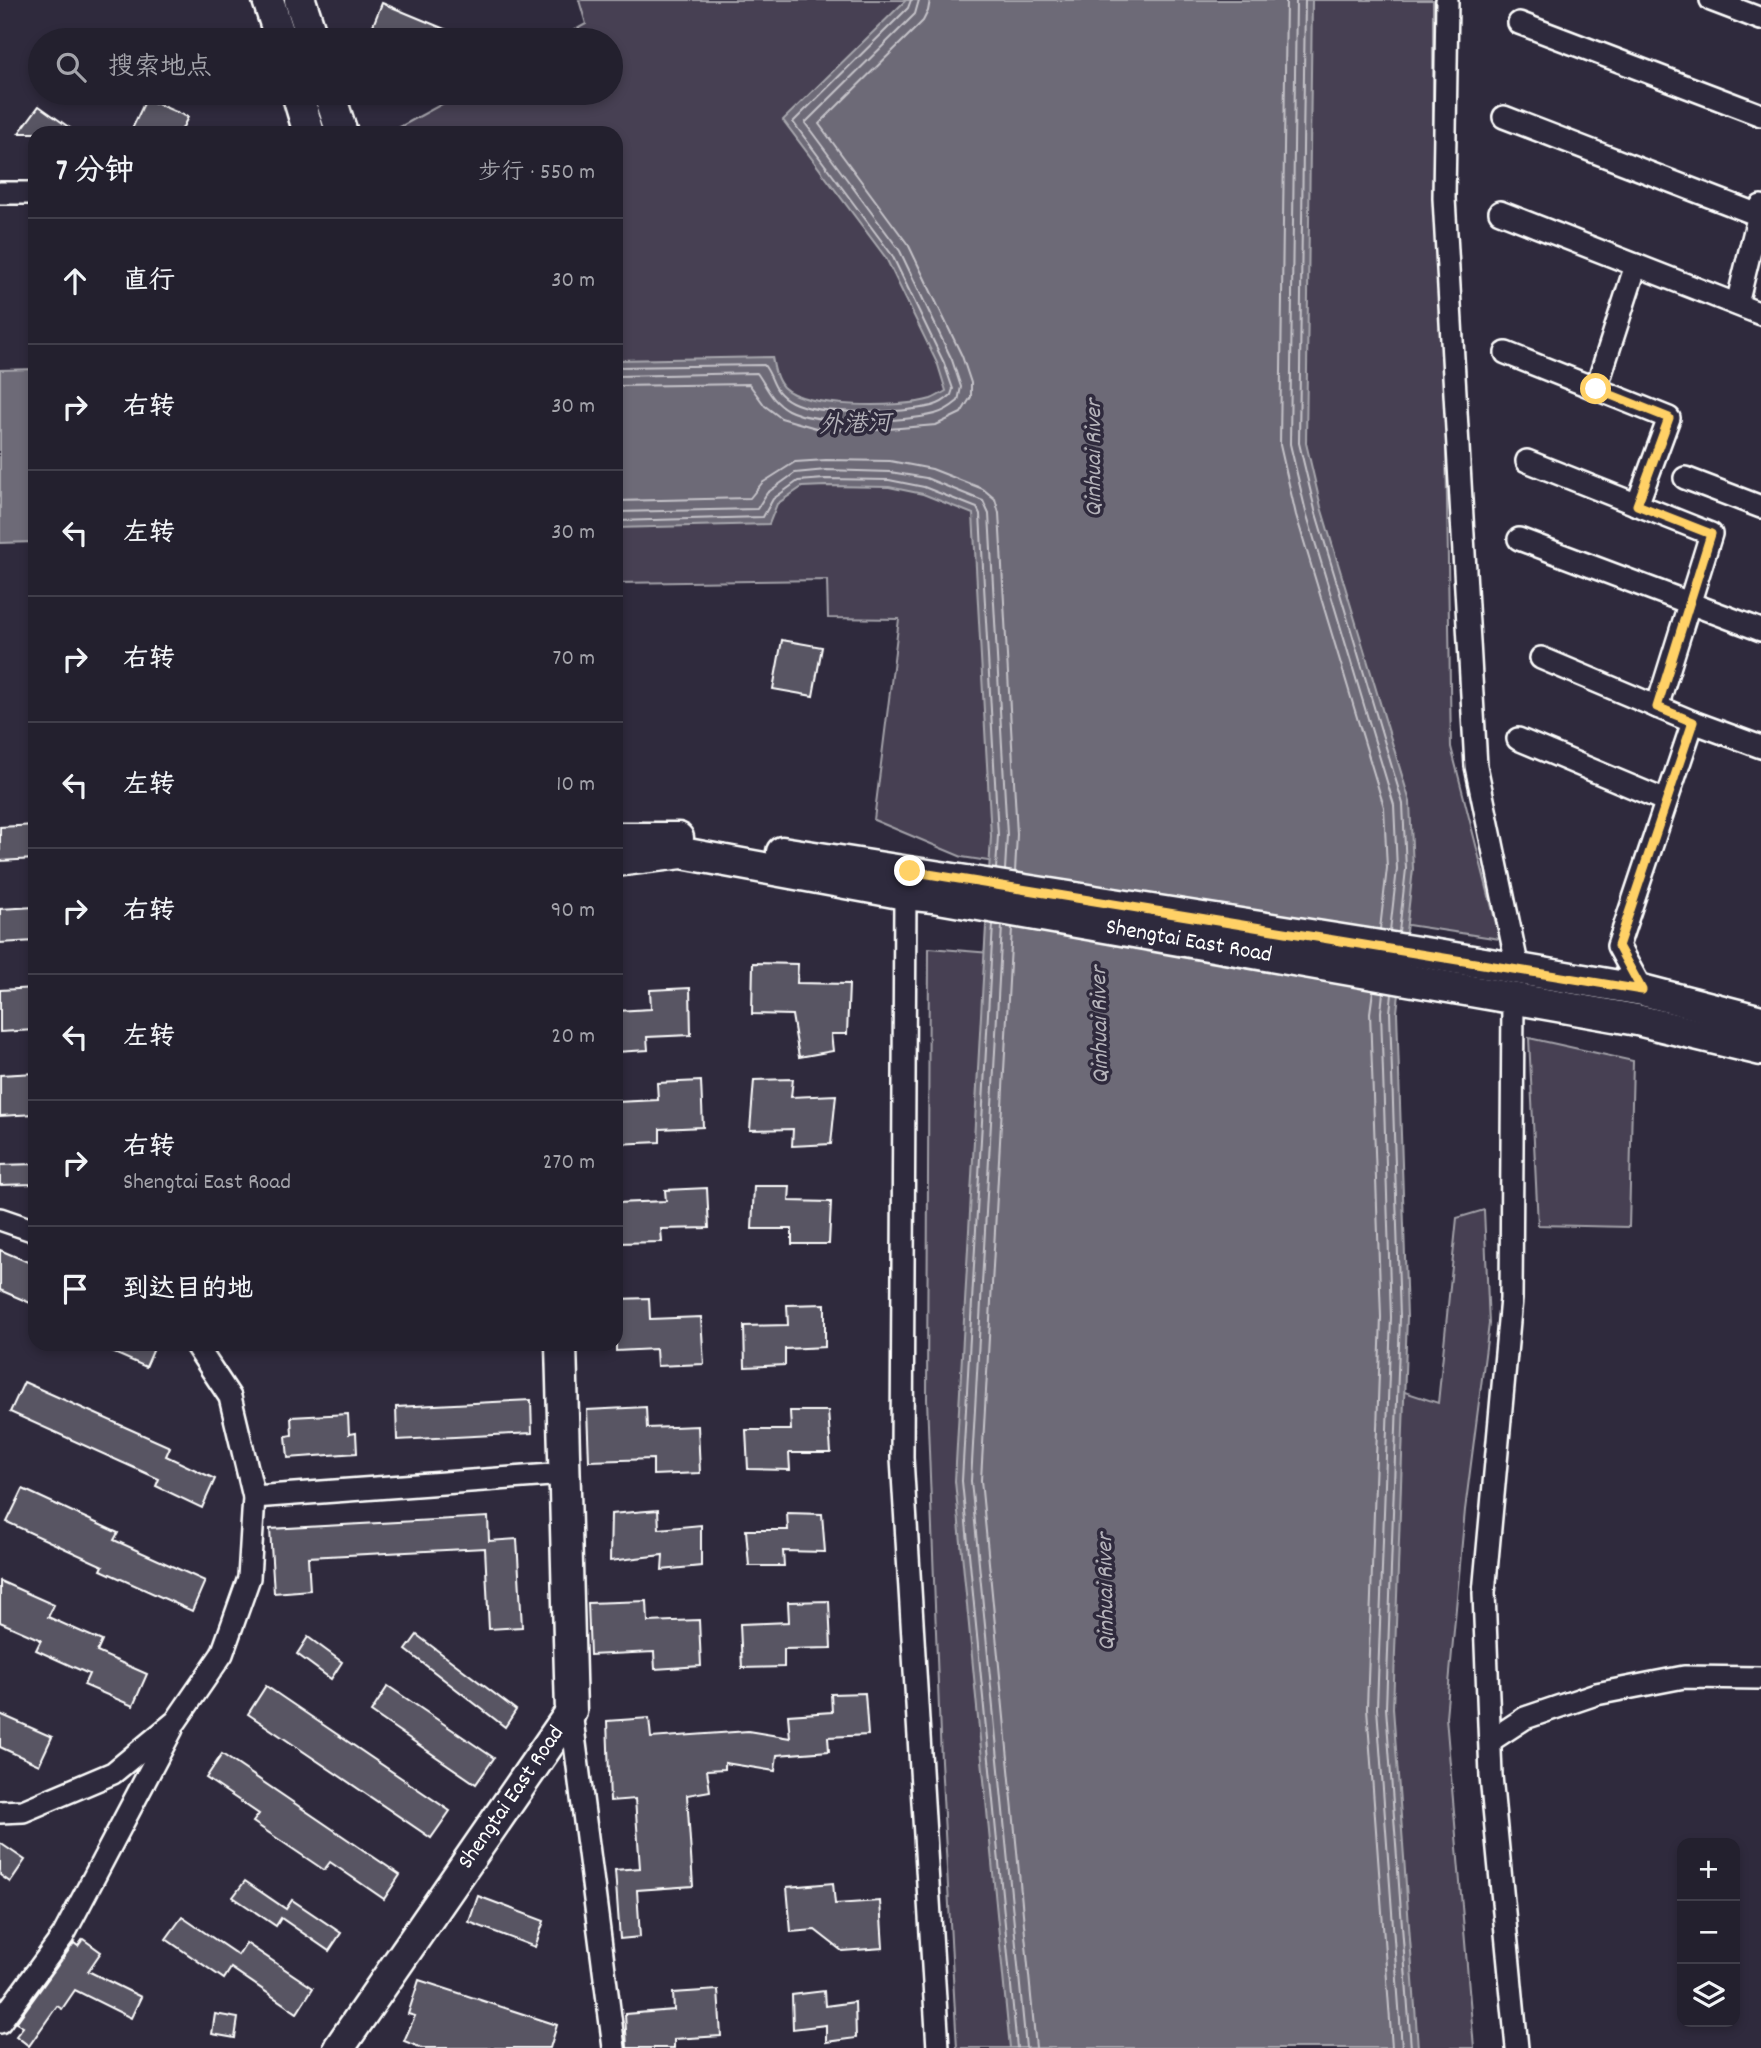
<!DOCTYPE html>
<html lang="zh">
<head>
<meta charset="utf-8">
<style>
  body { margin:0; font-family:Dekko,"LXGW WenKai TC",sans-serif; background:#2f2d3a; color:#f1f3f6 }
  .controls { position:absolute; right:21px; bottom:21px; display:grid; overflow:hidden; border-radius:14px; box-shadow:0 4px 10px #0003 }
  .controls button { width:63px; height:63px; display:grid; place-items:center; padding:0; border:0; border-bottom:2px solid #403e4a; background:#23202e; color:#f1f3f6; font:35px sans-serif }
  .stop { position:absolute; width:21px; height:21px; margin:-16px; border:5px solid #ffd166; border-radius:50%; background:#fff }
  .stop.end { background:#ffd166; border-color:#fff; box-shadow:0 2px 7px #0008 }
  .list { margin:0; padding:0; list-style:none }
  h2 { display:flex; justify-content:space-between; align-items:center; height:91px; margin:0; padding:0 28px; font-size:30px }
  h2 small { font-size:23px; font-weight:400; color:#a3a3aa }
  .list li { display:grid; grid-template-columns:46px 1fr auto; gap:21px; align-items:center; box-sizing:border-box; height:126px; padding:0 28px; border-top:2px solid #403e4a }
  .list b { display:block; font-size:26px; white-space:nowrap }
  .list p { margin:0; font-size:23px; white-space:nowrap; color:#a3a3aa }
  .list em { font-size:23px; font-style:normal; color:#a3a3aa }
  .icon { flex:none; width:38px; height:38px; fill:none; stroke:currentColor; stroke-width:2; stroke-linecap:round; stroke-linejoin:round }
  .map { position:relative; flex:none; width:1761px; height:2048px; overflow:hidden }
  .search { position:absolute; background:#23202e; box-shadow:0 4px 10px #0003; left:28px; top:28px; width:595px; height:77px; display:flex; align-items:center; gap:18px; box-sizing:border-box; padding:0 24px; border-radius:38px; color:#a3a3aa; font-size:26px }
  .panel { position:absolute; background:#23202e; box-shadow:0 4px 10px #0003; left:28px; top:126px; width:595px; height:1225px; border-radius:21px }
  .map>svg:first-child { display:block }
  .green { fill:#464152; stroke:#a2a0a8; stroke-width:2 }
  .water { fill:#6d6a77; stroke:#a7a6ad; stroke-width:2 }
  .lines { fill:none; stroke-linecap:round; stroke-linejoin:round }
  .shore { stroke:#c5c3c9; stroke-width:2 }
  .building { fill:#595564; stroke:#fff; stroke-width:2 }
  .street-casing { stroke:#fff; stroke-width:26 }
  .secondary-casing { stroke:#fff; stroke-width:35 }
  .street { stroke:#2f2a3d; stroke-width:21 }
  .secondary { stroke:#2f2a3d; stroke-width:30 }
  .route { stroke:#ffd166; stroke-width:9 }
  .labels { text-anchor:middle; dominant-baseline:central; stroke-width:7; stroke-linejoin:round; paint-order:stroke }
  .street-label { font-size:23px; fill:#fff; stroke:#2f2a3d }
  .water-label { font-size:24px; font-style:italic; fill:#b6b4bb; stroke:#2f2a3d }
</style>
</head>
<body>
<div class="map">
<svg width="1761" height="2048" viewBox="0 0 1761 2048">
  <rect width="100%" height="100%" fill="#2f2a3d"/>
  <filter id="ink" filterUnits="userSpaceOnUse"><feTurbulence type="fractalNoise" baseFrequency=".0143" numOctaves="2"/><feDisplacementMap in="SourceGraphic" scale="14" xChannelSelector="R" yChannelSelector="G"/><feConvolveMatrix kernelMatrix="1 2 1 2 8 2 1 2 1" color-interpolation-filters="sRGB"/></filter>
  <g filter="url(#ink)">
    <g class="green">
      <path d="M579,0H1433V151L1446,439L1451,747L1500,939L962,857L874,820L899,619L828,618L827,580L616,583V133H389L462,93H611V40H557L586,24Z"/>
      <path d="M929,948L1003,954L999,1259L1438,1403L1457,1218L1484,1210L1489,1324L1465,1510L1446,1717L1474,2048H957L941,1761L927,1399Z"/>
      <path d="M1529,1038L1633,1061L1629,1227L1538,1225Z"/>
    </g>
    <g class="water">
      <path d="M906,0H1312L1306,443L1321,507L1410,802L1413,869L1397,1012L1407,1317L1393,1708L1418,2048H1010L955,1481L991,836L973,514L923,494L889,487L826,486L802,487L777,504L769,524L616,528V360L772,357C774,368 776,379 783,387C804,409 903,408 931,399C936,397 941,394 946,391L938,365L886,258L783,120Z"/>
      <path d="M35,369V542L0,543V370Z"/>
    </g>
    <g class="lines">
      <g class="shore">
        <path d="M1286,0L1280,445L1296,515L1384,807L1387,868L1380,929"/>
        <path d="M1296,0L1290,444L1306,512L1394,805L1397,869L1390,931"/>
        <path d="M1305,0L1299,443L1315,510L1403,804L1406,869L1399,932"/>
        <path d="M616,367L764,365C775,379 771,391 792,402C819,416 902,413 932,406C939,404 946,400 951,395L953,389L944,363L892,255L793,122L908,8L911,0"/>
        <path d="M616,376L757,373C767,387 771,401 788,410C817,425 903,422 935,414C943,412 952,406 958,401L961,387L952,360L900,251L805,123L915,14L919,0"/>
        <path d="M616,386L749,384L765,406L781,418L816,428L864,431L936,425L961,413L971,397V383L962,356L909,246L819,124L923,21L928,11L930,0"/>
        <path d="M616,501L750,498L762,483L795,462L826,460L890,461L932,469L983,489L995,499L999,513L1017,834L1015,872"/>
        <path d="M616,512L757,509L767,493L795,473L826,470L890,472L926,478L983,501L989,514L1007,835L1005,870"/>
        <path d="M616,521L763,517L773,499L798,481L825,479L889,480L924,487L977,508L980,514L998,835L996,869"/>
        <path d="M993,924L962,1481L1017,2048"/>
        <path d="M1002,926L971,1481L1026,2048"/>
        <path d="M1012,928L981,1480L1036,2048"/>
        <path d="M1373,991L1370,1013L1381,1317L1367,1708L1392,2048"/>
        <path d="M1383,992L1381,1012L1391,1317L1377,1708L1402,2048"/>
        <path d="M1392,994L1390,1012L1400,1317L1386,1708L1411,2048"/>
      </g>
    </g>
    <g class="building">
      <path d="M382,3L471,40H367Z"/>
      <path d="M146,99L188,117L180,133H130Z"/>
      <path d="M39,106L77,133H19Z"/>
      <path d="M782,640L822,647L813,696L773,689Z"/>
      <path d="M35,825V859L0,861V827Z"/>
      <path d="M35,907V941L0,943V909Z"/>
      <path d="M753,963L798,964L797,983L849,984L847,1034H831L833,1051L799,1057L792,1015L752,1014Z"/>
      <path d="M35,988V1030L0,1032V990Z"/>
      <path d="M690,988L691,1035L647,1037L648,1050L616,1052V1011L651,1009L650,990Z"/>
      <path d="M35,1073V1114L0,1116V1075Z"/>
      <path d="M793,1079L791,1097L836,1095L831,1144L792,1146L793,1129L750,1130L754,1080Z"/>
      <path d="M701,1081L703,1127L660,1129V1142L616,1144V1102L658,1100L657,1083Z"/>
      <path d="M35,1164V1184L0,1185V1165Z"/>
      <path d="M754,1186H790L789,1201L831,1202L829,1244H792V1229H752Z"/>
      <path d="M707,1188L709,1228L661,1229L662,1242L616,1243V1203L666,1201L665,1190Z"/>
      <path d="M0,1250L35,1265V1305L0,1290Z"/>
      <path d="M649,1298L650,1319L701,1317L704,1364L657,1366L656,1349L616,1351V1299Z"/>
      <path d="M825,1304V1347L785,1349V1365L745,1367L744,1326L788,1325L787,1305Z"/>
      <path d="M94,1344H156L146,1367Z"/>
      <path d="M24,1382L170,1447L166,1456L215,1479L202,1508L156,1486L159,1479L10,1412Z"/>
      <path d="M531,1400L532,1433L397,1440L396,1407Z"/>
      <path d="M646,1407L647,1428L698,1426L700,1473L653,1475V1459L589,1461L587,1410Z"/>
      <path d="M790,1411H828L831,1453H789L790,1470L748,1469L746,1430H791Z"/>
      <path d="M348,1414L349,1434L356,1433L357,1453L288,1458L286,1436L292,1435L291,1417Z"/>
      <path d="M23,1489L118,1533L114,1540L205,1581L192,1611L101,1570L103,1566L7,1522Z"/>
      <path d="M658,1510L659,1529L701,1525V1566L662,1570L663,1555L610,1561L611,1514Z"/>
      <path d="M787,1513L822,1514L825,1552L783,1551L784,1566H749L746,1530H788Z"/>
      <path d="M488,1517L489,1541L517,1539L522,1627L489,1629L485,1548L308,1557L310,1590L274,1593L270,1529Z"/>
      <path d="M0,1581L54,1605L48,1617L102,1641L97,1652L147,1674L133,1706L84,1685L89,1674L36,1650L41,1640L0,1622Z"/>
      <path d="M647,1601L648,1622L699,1620L701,1666L655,1669L654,1652L590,1655L588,1603Z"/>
      <path d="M829,1601L831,1648L784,1649V1667L742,1668L740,1624L789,1622L788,1602Z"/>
      <path d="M417,1635L516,1710L505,1727L406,1650Z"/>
      <path d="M308,1637L342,1662L331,1679L297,1654Z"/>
      <path d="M266,1686L450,1811L431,1838L248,1714Z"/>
      <path d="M388,1686L494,1758L476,1784L371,1712Z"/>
      <path d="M865,1693L868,1735L828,1737L829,1751L777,1755L775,1771L725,1763V1769L707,1770L710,1791L687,1795L693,1886L637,1890L640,1937L620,1939L615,1870L640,1868L635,1799L610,1801L607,1721L649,1718L651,1738L748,1731L790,1738L788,1715L832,1712L831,1694Z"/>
      <path d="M0,1714L52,1737L39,1765L0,1747Z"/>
      <path d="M222,1754L400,1875L384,1899L330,1862L324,1870L253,1822L259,1814L206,1778Z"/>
      <path d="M0,1843L25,1860L10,1882L0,1875Z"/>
      <path d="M245,1881L286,1909L292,1900L341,1933L329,1951L281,1918L276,1926L233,1897Z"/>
      <path d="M833,1883L835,1904L880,1901L883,1948L842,1951L815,1930L791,1932L787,1887Z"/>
      <path d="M478,1896L544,1921L535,1947L469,1922Z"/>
      <path d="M182,1917L238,1955L246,1943L313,1988L297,2013L231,1968L224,1979L166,1939Z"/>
      <path d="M83,1939L101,1952L88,1971L141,1997L131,2018L75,1990L62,2009L57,2006L29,2046L16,2036L23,2027L16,2023L74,1943L78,1946Z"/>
      <path d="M419,1980L557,2025L550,2048H422L404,2041L415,2016L408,2014Z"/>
      <path d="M718,1990L721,2036L674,2039V2048H627L625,2014L674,2010L673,1993Z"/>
      <path d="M824,1991L825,2006L855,2002L856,2038L826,2042V2025L793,2029L792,1995Z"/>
      <path d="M215,2014L238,2018L235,2038L212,2034Z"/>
    </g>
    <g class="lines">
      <g class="street-casing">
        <g id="street">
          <path d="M1447,0L1444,198L1476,766L1518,969"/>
          <path d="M1711,0L1761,19"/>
          <path d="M1519,23L1761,115"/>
          <path d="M1504,117L1761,216"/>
          <path d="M0,193H35"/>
          <path d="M1500,212L1761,314"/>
          <path d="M1737,304L1761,206"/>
          <path d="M1506,353L1669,418L1637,505"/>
          <path d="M1596,389L1636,265"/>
          <path d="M1527,461L1711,534L1657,707"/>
          <path d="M1685,478L1761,507"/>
          <path d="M1519,539L1761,630"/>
          <path d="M1541,658L1693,722"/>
          <path d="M1518,739L1666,801"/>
          <path d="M908,880L905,894L902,1458L938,2048"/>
          <path d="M1642,990L1618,946L1693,722L1761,747"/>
          <path d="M1513,998L1511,1299L1484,1593L1491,1776L1517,2048"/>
          <path d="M0,1219L35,1231"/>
          <path d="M254,1497L565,1474"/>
          <path d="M571,1712L614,2048"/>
          <path d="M1490,1741L1525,1718L1596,1694L1684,1677L1761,1678"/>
          <path d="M0,1812L23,1811L113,1773L176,1721L222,1654L249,1578L254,1497L230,1397L195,1344"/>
          <path d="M0,2022L63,1936L172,1729"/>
        </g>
      </g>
      <g class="secondary-casing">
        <g id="secondary">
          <path d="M268,0L281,40"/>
          <path d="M300,0L313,40"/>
          <path d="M297,93L309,133"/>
          <path d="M329,93L342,133"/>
          <path d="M616,838H678"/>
          <path d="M782,852L1431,954L1642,990L1761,1021"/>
          <path id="s1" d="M616,861L682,853L905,894L933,897L1637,1020L1761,1050"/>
          <path id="s2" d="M339,2048L571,1712L561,1344"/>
        </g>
      </g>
      <use href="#street" class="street"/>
      <use href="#secondary" class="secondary"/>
    </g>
  </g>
  <g class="lines" filter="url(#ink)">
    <path class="route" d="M910,871L1642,990L1618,946L1693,722L1657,707L1711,534L1637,505L1669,418L1596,389"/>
  </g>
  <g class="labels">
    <g class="street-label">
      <text stroke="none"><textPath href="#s1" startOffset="581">Shengtai East Road</textPath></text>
      <text stroke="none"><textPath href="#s2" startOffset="304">Shengtai East Road</textPath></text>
    </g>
    <g class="water-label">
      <text transform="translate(855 426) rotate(-2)">外港河</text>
      <text transform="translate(1095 458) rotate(-90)">Qinhuai River</text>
      <text transform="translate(1101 1025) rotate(-91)">Qinhuai River</text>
      <text transform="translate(1107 1592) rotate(-91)">Qinhuai River</text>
    </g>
  </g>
</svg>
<div class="controls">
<button>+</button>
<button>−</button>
<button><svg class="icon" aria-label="layers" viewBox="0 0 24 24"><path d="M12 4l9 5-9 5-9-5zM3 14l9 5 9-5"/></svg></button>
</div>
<div class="stop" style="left:1596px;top:389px"></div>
<div class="stop end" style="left:910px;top:871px"></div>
<div class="search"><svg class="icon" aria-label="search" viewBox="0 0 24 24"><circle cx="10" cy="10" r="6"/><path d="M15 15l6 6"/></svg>搜索地点</div>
<section class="panel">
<h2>7 分钟<small>步行 · 550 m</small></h2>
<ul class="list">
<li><svg class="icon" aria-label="ahead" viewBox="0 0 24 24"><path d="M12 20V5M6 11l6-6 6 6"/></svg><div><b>直行</b></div><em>30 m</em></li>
<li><svg class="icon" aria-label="right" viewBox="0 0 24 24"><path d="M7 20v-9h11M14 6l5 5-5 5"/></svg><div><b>右转</b></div><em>30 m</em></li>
<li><svg class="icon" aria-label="left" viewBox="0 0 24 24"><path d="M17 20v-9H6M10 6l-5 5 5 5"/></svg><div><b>左转</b></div><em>30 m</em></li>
<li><svg class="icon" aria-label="right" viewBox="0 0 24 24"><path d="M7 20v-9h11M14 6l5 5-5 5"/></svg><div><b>右转</b></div><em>70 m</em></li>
<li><svg class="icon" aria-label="left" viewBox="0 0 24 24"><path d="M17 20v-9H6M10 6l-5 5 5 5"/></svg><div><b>左转</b></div><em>10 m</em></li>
<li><svg class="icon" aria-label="right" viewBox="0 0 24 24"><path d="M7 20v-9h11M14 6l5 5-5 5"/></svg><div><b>右转</b></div><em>90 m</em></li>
<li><svg class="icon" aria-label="left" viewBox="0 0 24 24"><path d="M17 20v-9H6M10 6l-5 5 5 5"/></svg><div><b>左转</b></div><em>20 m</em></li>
<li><svg class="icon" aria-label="right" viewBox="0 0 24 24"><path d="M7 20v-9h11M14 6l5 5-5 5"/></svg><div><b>右转</b><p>Shengtai East Road</p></div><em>270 m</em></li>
<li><svg class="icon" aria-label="arrive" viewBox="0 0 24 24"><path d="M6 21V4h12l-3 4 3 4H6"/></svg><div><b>到达目的地</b></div></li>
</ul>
</section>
</div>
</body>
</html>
